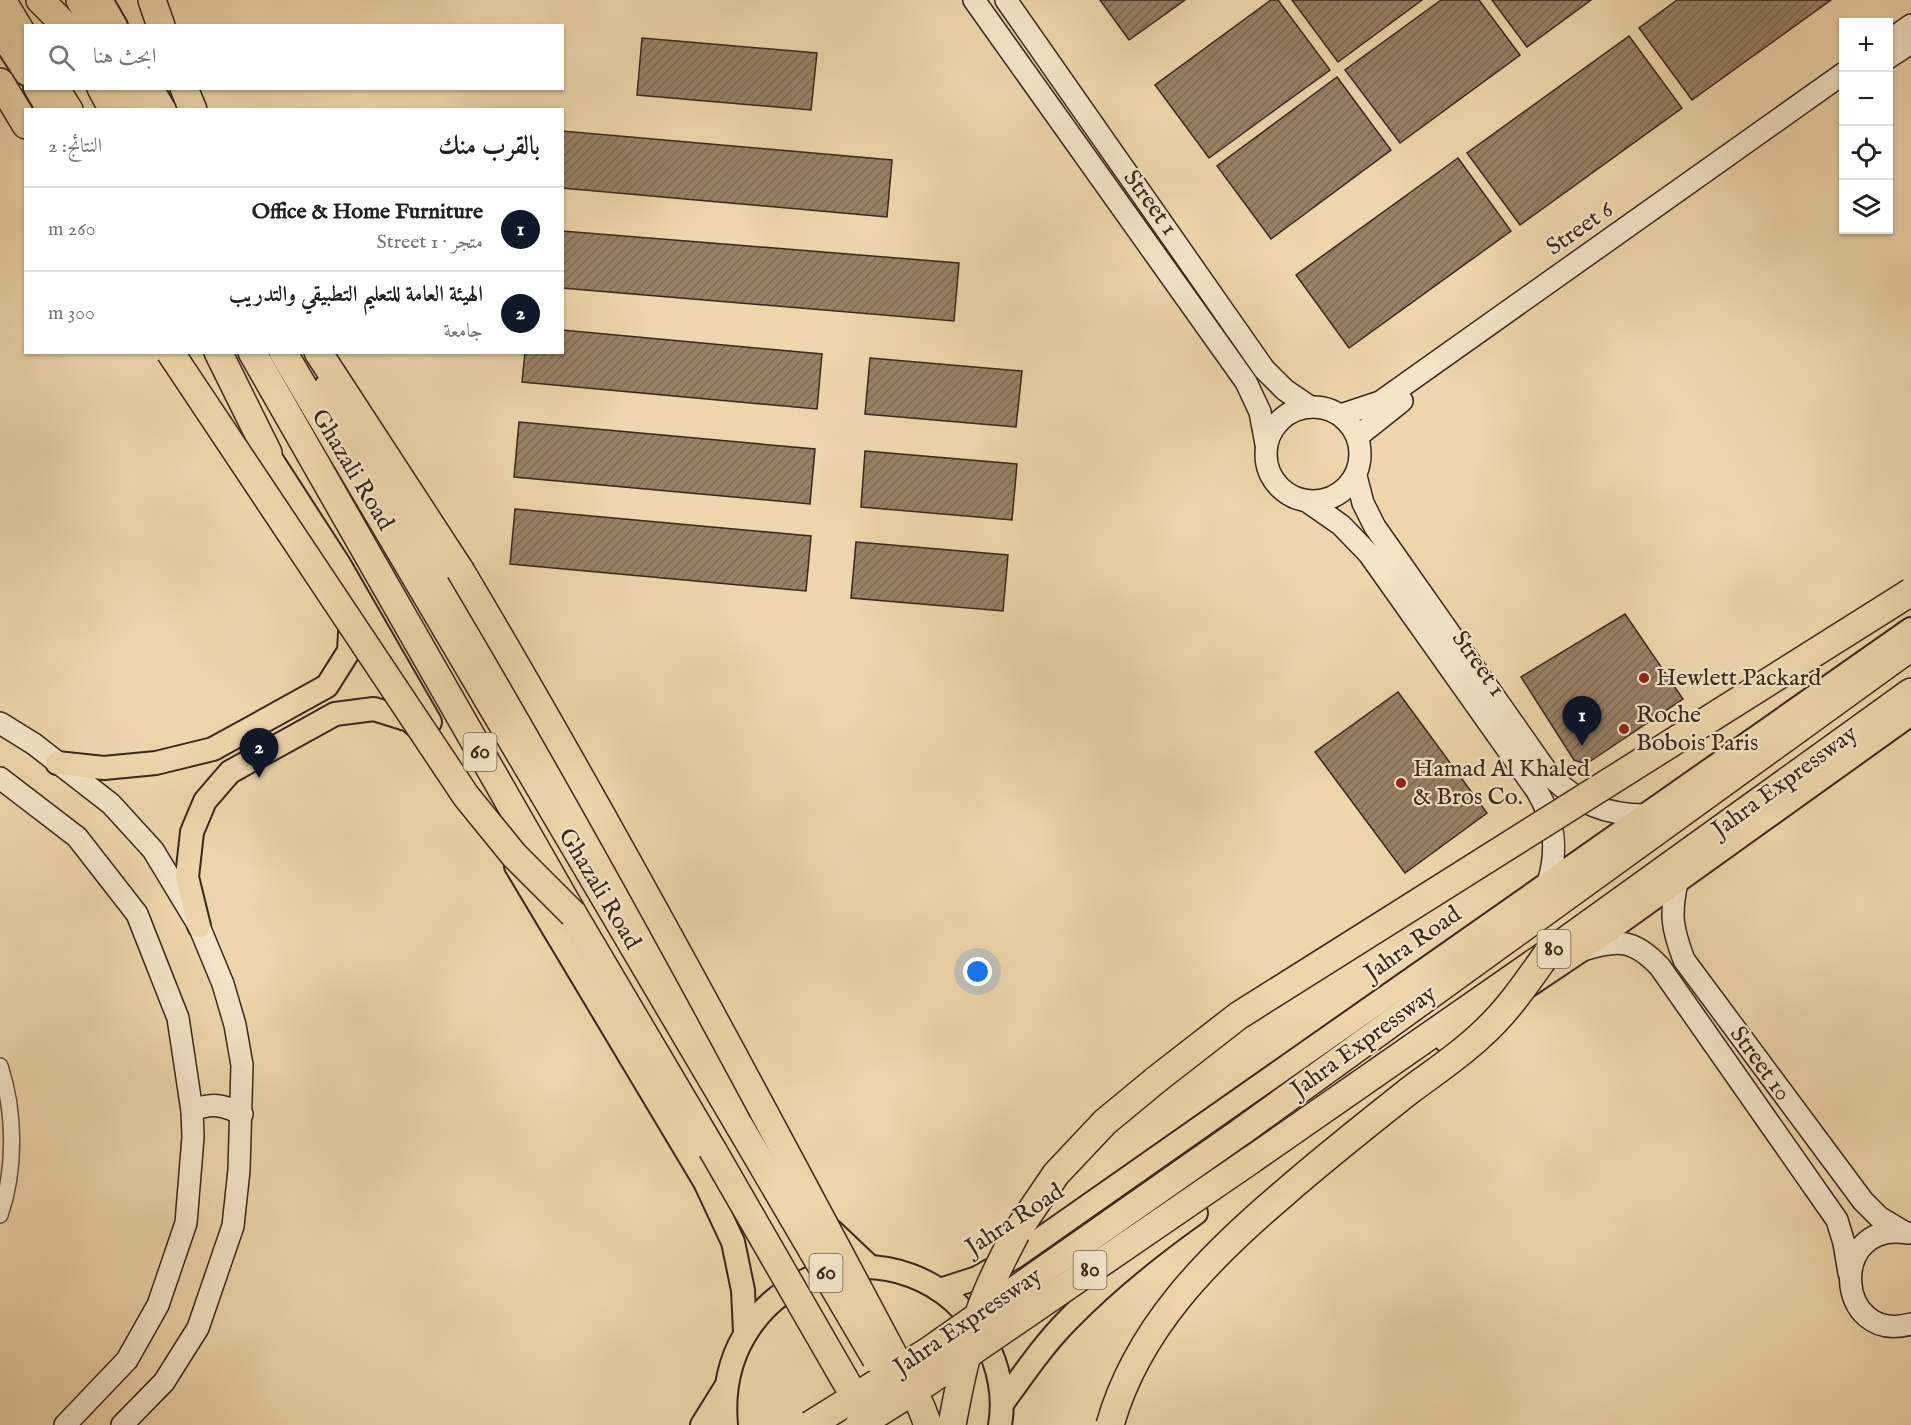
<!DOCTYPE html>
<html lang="ar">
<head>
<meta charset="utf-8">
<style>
  body { margin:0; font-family:"IM FELL English",Amiri,serif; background:#f2f2f2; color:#202124; direction:rtl }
  .controls { position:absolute; right:18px; top:18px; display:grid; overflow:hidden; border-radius:0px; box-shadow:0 2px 4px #0004 }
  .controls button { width:54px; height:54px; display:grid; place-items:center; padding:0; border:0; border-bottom:2px solid #e0e0e0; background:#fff; color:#202124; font:30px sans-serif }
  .you { position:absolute; left:978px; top:972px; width:21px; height:21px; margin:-15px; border:4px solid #fff; border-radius:50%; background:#1a73e8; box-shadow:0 0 0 9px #1a73e833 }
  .badge { display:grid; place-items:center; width:39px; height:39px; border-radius:50%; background:#111827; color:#fff; font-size:20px; font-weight:700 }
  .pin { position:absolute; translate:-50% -50px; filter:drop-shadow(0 2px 3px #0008) }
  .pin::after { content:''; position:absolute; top:32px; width:21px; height:18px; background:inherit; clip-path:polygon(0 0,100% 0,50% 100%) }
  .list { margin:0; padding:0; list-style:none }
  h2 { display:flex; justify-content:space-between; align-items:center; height:78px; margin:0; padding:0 24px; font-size:26px }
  h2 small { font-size:20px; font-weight:400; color:#757577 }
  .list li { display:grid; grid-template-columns:39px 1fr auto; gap:18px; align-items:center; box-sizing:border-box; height:84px; padding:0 24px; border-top:2px solid #e0e0e0 }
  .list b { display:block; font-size:22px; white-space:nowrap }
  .list p { margin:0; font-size:20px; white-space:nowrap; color:#757577 }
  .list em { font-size:20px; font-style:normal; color:#757577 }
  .icon { flex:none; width:33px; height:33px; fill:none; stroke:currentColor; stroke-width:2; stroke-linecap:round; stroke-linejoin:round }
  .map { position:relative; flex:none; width:1911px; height:1425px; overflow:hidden; direction:ltr }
  .search { position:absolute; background:#fff; box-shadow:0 2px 4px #0004; left:24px; top:24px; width:540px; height:66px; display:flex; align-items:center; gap:15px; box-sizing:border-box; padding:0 21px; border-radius:0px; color:#757577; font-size:22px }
  .panel { position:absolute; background:#fff; box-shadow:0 2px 4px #0004; left:24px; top:108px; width:540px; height:246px; border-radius:0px; direction:rtl }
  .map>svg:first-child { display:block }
  .building { fill:url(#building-hatch); stroke:#3a271c; stroke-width:1.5 }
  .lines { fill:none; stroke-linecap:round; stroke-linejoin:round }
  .street-casing { stroke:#675240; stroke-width:18 }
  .secondary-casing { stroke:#3a271c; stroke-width:24 }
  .primary-casing { stroke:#3a271c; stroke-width:26 }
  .highway-casing { stroke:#3a271c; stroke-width:30 }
  .street { stroke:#f4e4c8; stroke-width:15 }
  .secondary { stroke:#f4e4c8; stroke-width:21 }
  .primary { stroke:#eed5ab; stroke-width:22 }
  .highway { stroke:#eed5ab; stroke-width:27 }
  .highway-bridge-casing { stroke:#3a271c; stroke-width:30; stroke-linecap:butt }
  .highway-bridge { stroke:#eed5ab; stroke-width:27 }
  .poi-dot { fill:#8f2418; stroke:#f4e4c8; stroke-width:2 }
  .labels { text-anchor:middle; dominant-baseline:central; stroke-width:4.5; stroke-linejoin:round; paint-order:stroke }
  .shield { fill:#f4e4c8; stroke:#726050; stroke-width:1.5 }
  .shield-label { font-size:22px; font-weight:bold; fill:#3a271c }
  .street-label { font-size:24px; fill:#3a271c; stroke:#f4e4c8 }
  .poi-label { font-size:24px; fill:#3a271c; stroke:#f4e4c8; text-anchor:start }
</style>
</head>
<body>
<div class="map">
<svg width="1911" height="1425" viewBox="0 0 1911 1425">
  <defs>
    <pattern id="building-hatch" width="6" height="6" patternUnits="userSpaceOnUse" patternTransform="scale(1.5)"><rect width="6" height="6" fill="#988166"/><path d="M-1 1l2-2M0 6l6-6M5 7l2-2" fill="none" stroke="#7d6a53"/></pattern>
  </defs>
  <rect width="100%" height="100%" fill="#eed5ab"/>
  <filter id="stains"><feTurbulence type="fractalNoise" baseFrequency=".00333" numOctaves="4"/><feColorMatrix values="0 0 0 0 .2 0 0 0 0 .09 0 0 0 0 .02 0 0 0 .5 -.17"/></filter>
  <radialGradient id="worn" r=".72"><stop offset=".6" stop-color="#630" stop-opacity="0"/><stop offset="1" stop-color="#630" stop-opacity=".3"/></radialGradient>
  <g class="building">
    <path d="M1100,0H1185L1129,40Z"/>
    <path d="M1271,0H1278L1330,70L1209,158L1155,85Z"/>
    <path d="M1292,0H1422L1338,62Z"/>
    <path d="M1441,0H1479L1520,55L1400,143L1345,70Z"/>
    <path d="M1492,0H1591L1527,47Z"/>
    <path d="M1677,0H1831L1692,100L1639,28Z"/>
    <path d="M1629,36L1682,108L1520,225L1467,153Z"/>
    <path d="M642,38L817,53L811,110L637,95Z"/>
    <path d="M1337,77L1391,150L1271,239L1217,166Z"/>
    <path d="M562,131L892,160L887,217L562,188Z"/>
    <path d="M1458,158L1511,231L1349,348L1296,275Z"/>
    <path d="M562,231L959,263L954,321L562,288Z"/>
    <path d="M562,330L822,354L817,409L522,382L525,352H562Z"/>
    <path d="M870,358L1022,371L1016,427L865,414Z"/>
    <path d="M519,422L815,449L810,504L514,477Z"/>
    <path d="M865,451L1017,464L1012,520L861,507Z"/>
    <path d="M515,509L811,536L806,591L510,564Z"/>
    <path d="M856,542L1008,555L1003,611L851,598Z"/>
    <path d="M1625,614L1683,699L1586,764L1574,760L1521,677Z"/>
    <path d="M1398,692L1487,813L1405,873L1315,752Z"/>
  </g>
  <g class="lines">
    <g class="street-casing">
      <path id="street" d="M0,1066C15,1111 16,1169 0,1215"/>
    </g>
    <g class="secondary-casing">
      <g id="secondary">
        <path d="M974,0L1246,382L1260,412L1266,444"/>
        <path d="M1006,0L1264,369L1285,390L1310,407"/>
        <path d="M1888,41L1911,25"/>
        <path d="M1888,58L1911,43"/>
        <circle cx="1313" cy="454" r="47"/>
        <path d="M1341,415L1380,402L1844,73"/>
        <path d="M1358,436L1402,401"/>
        <path d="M1356,476L1363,503L1375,527L1550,776C1579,803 1605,815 1645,815"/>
        <path d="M1308,502L1341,525L1369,554L1537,791C1555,821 1558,850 1548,883"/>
        <path d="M0,723L34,744L111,804L153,850L199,926L223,984L235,1025L242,1065L239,1170L233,1226L198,1328L164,1382L122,1425"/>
        <path d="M0,778L77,837L137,914L178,1018L192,1111L193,1137L186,1223L158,1305L127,1360L65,1425"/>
        <path d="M1677,882C1670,915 1672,928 1684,960L1863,1201L1879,1217L1904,1232"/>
        <path d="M1583,950C1618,939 1634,939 1660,967L1837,1220L1844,1243L1849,1273"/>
        <path d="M192,1111C211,1102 224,1105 242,1114"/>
        <path d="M1908,1233C1828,1219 1834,1345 1911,1324"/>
      </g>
    </g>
    <g class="primary-casing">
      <g id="primary">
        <path d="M101,0L116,26"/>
        <path d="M0,34L26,74"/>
        <path d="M35,88L48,110"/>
        <path d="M152,88L165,110"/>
        <path d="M326,386L745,1103"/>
        <path d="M259,440L339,564L430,722"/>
        <path d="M57,763L104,768L156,763L213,749L327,686L349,651L351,615"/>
        <path d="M516,866L705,1182L733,1242L743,1290L745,1332"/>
        <path d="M199,926L187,877L192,832L205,801L230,772L335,714L374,709L409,720L421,730"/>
        <path d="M1446,1041L1580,951L1911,714"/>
        <path d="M832,1231L870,1267"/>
        <path d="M940,1290L977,1278L1015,1257L1911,629"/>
        <path d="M1002,1404C1023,1375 1043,1345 1068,1320C1107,1280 1151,1245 1196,1213"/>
        <path d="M702,1425L725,1388"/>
        <path d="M726,1425C712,1268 910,1207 985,1341C999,1366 1005,1397 1000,1425"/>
      </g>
    </g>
    <g class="highway-casing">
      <g id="highway">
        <path d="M2,0L26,40"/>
        <path d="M40,0L65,25"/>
        <path d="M80,0L95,26"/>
        <path d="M152,0L161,26"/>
        <path d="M0,82L26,125"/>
        <path d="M55,88L69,110"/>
        <path d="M101,88L113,110"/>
        <path d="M131,88L143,110"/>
        <path d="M184,88L193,110"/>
        <path d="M218,352L268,453"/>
        <path d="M252,352L573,914L712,1149"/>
        <path d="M283,352L740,1127"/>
        <path d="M318,352L460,570"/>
        <path d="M1242,1131L1911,647"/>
        <path d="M1251,1160L1547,954L1911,692"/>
        <path d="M1016,1233L1056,1174L1105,1122L1157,1079"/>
      </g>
    </g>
    <use href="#street" class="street"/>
    <use href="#secondary" class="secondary"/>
    <use href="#primary" class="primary"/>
    <use href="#highway" class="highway"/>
    <g class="highway-bridge-casing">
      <g id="highway-bridge">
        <path d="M170,352L466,796L514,855L573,914"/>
        <path d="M460,570C623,844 772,1126 921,1407L928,1425"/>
        <path d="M1157,1079L1238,1016L1911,592"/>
        <path d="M740,1127L876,1359"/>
        <path d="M712,1149L864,1413"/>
        <path d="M810,1425L927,1352L1242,1131"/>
        <path d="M859,1425L929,1381L1251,1160"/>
        <path d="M952,1425C959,1386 967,1346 981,1308C990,1282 1003,1258 1016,1233"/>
        <path d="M1110,1425C1137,1329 1208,1258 1282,1195C1323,1159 1366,1125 1409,1091C1433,1073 1459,1056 1481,1035C1507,1012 1527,982 1547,954"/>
      </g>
    </g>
    <use href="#highway-bridge" class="highway-bridge"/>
  </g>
  <g class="poi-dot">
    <circle cx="1644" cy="678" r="6"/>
    <circle cx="1624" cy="729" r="6"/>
    <circle cx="1401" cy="783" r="6"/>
  </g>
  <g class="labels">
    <g class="shield">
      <rect x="463.5" y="733" width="33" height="38" rx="4.5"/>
      <rect x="1537.5" y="930" width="33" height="38" rx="4.5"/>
      <rect x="1073.5" y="1251" width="33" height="38" rx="4.5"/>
      <rect x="809.5" y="1254" width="33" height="38" rx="4.5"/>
    </g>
    <g class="shield-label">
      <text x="480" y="752">60</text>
      <text x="1554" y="949">80</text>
      <text x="1090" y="1270">80</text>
      <text x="826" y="1273">60</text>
    </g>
    <g class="street-label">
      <text transform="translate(1150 203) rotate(54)">Street 1</text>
      <text transform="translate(1580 229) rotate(-35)">Street 6</text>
      <text transform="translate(352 470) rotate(59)">Ghazali Road</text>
      <text transform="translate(1478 664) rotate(55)">Street 1</text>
      <text transform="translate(1785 782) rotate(-36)">Jahra Expressway</text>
      <text transform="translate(599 889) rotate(59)">Ghazali Road</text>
      <text transform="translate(1413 944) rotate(-35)">Jahra Road</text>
      <text transform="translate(1364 1042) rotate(-36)">Jahra Expressway</text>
      <text transform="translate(1760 1064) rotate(54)">Street 10</text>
      <text transform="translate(1015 1220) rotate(-33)">Jahra Road</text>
      <text transform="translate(968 1322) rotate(-34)">Jahra Expressway</text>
    </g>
    <g class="poi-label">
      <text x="1656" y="678">Hewlett Packard</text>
      <text x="1636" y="715">Roche<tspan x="1636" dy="28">Bobois Paris</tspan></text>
      <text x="1413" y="769">Hamad Al Khaled<tspan x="1413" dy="28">&amp; Bros Co.</tspan></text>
    </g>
  </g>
  <rect width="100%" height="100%" filter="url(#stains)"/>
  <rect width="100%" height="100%" fill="url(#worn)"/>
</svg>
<div class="controls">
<button>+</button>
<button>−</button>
<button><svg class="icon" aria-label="locate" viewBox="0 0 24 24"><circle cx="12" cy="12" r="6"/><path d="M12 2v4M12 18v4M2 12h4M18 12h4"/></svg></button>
<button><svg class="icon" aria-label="layers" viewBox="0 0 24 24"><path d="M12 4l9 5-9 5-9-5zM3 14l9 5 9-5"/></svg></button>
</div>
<div class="you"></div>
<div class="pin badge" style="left:1582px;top:746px">1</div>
<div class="pin badge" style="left:259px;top:778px">2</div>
<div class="search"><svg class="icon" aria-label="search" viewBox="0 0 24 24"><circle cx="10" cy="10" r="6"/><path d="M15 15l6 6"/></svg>ابحث هنا</div>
<section class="panel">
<h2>بالقرب منك<small>النتائج: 2</small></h2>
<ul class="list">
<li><span class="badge">1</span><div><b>Office &amp; Home Furniture</b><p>متجر · Street 1</p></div><em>260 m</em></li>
<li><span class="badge">2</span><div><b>الهيئة العامة للتعليم التطبيقي والتدريب</b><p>جامعة</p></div><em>300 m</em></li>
</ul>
</section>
</div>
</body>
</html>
